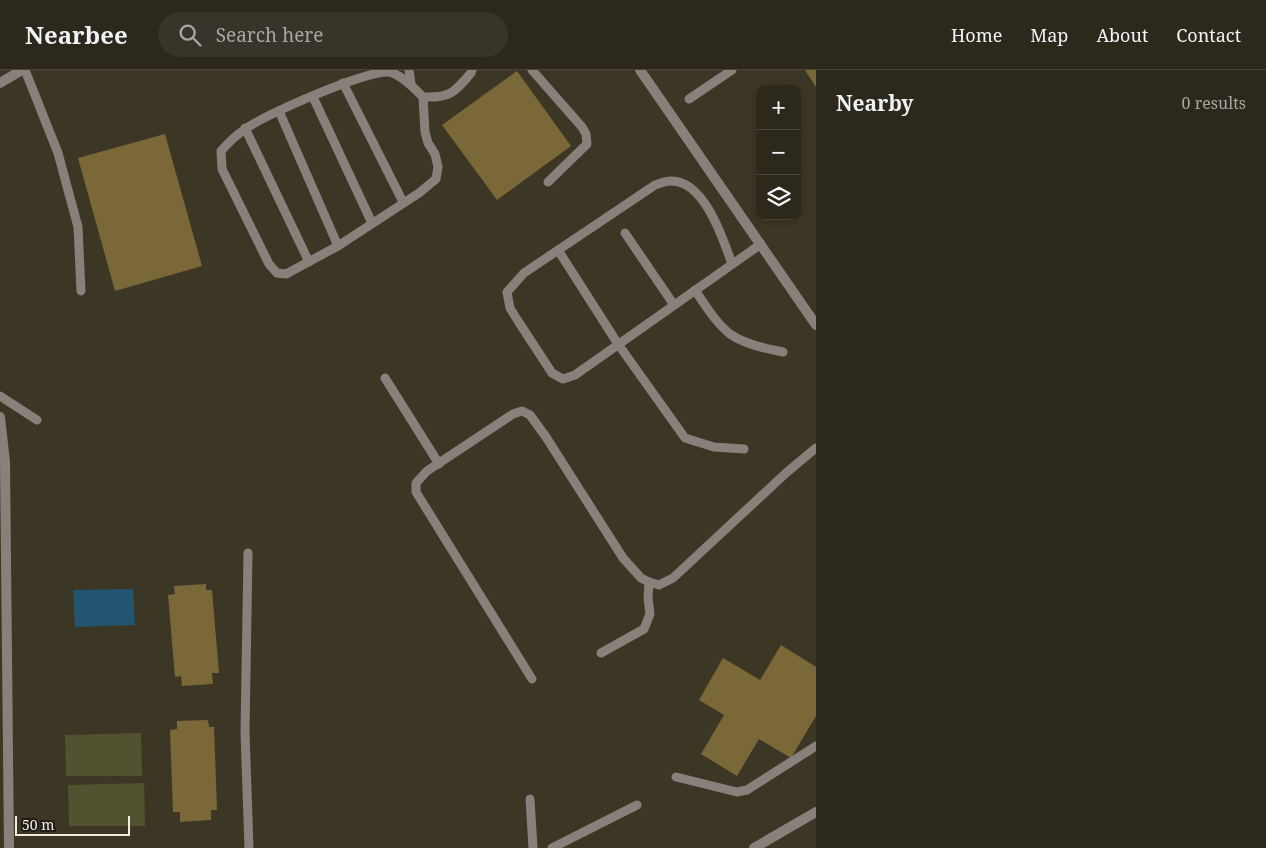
<!DOCTYPE html>
<html lang="en">
<head>
<meta charset="utf-8">
<style>
  body { margin:0; font-family:"Noto Serif",serif; background:#393429; color:#f1f3f6 }
  .controls { position:absolute; right:15px; top:15px; display:grid; overflow:hidden; border-radius:10px; box-shadow:0 2px 8px #0003 }
  .controls button { width:45px; height:45px; display:grid; place-items:center; padding:0; border:0; border-bottom:1px solid #48443b; background:#2d281c; color:#f1f3f6; font:25px sans-serif }
  .scale { position:absolute; left:15px; bottom:12px; width:115px; box-sizing:border-box; padding-left:5px; border:2px solid #f1ece2; border-top:0; font-size:14px; line-height:18px; white-space:nowrap; color:#f1ece2; -webkit-text-stroke:4px #201d16; paint-order:stroke }
  .list { margin:0; padding:0; list-style:none }
  h2 { display:flex; justify-content:space-between; align-items:center; height:65px; margin:0; padding:0 20px; font-size:21px }
  h2 small { font-size:16px; font-weight:400; color:#a7a6a3 }
  .icon { flex:none; width:28px; height:28px; fill:none; stroke:currentColor; stroke-width:2; stroke-linecap:round; stroke-linejoin:round }
  .map { position:relative; flex:none; width:816px; height:778px; overflow:hidden }
  header { display:flex; align-items:center; gap:30px; box-sizing:border-box; height:70px; padding:0 25px; background:#2d281c; border-bottom:1px solid #48443b }
  header strong { font-size:24px }
  nav { display:flex; gap:28px; margin-inline-start:auto; font-size:18px }
  .search { width:350px; height:45px; background:#393429; display:flex; align-items:center; gap:12px; box-sizing:border-box; padding:0 18px; border-radius:28px; color:#a7a6a3; font-size:19px }
  main { display:flex }
  aside { flex:1; background:#2d281c }
  .map>svg:first-child { display:block }
  .green { fill:#515330 }
  .water { fill:#235470 }
  .building { fill:#7b6838 }
  .lines { fill:none; stroke-linecap:round; stroke-linejoin:round }
  .service { stroke:#88807a; stroke-width:9 }
  .minor { stroke:#88807a; stroke-width:10 }
</style>
</head>
<body>
<header>
<strong>Nearbee</strong>
<div class="search"><svg class="icon" aria-label="search" viewBox="0 0 24 24"><circle cx="10" cy="10" r="6"/><path d="M15 15l6 6"/></svg>Search here</div>
<nav><a>Home</a><a>Map</a><a>About</a><a>Contact</a></nav>
</header>
<main>
<div class="map">
<svg width="816" height="778" viewBox="0 0 816 778">
  <rect width="100%" height="100%" fill="#3c3625"/>
  <g class="green">
    <path d="M141,663L142,706H66L65,665Z"/>
    <path d="M144,713L145,756H69L68,715Z"/>
  </g>
  <path class="water" d="M133,519L135,555L75,557L73,520Z"/>
  <g class="building">
    <path d="M805,0H816V17Z"/>
    <path d="M517,1L571,76L497,130L442,55Z"/>
    <path d="M165,64L202,196L115,221L78,88Z"/>
    <path d="M206,514V520H212L219,603H212L213,614L182,616L181,606L175,607L168,525L175,524L174,516Z"/>
    <path d="M781,575L816,597V646L791,688L759,669L737,706L701,684L724,645L699,630L723,588L760,610Z"/>
    <path d="M208,650L209,657H214L217,740H211V750L180,752V742H173L170,660L177,659V651Z"/>
  </g>
  <g class="lines">
    <g class="service">
      <path d="M25,0L58,83L78,157L81,221"/>
      <path d="M409,0L411,14"/>
      <path d="M532,0L582,57L586,64L587,74L548,112"/>
      <path d="M343,13L403,132"/>
      <path d="M313,27L372,153"/>
      <path d="M423,27L425,62L428,73L435,84L438,97L436,109L419,123L338,176L286,204L277,203L269,194L222,99L221,81C228,73 235,66 244,60C263,45 367,0 389,2C401,4 415,19 423,27C450,28 454,23 471,3L472,0"/>
      <path d="M689,29L732,0"/>
      <path d="M279,41L338,176"/>
      <path d="M245,58L309,192"/>
      <path d="M625,163L674,235"/>
      <path d="M558,180L618,274L685,368L714,377L744,379"/>
      <path d="M732,194C723,169 704,109 670,111C665,111 659,114 655,115L524,203L507,222L510,238L518,251L552,303L563,309L575,305L761,174"/>
      <path d="M695,220C705,235 716,253 730,264C744,274 766,279 783,282"/>
      <path d="M385,308L439,394"/>
      <path d="M0,326L37,350"/>
      <path d="M248,483L245,662L249,778"/>
      <path d="M601,583L644,559L650,544L648,528L649,512"/>
      <path d="M532,609L416,422V413L427,401L513,344L522,341L530,345L546,367L623,488L641,508L649,512L659,515L673,508L786,403L816,378"/>
      <path d="M676,707L737,722L747,720L816,676"/>
      <path d="M530,729L533,778"/>
      <path d="M552,778L637,735"/>
    </g>
    <g class="minor">
      <path d="M640,0L816,255"/>
      <path d="M0,13L22,0"/>
      <path d="M0,347L5,392L9,778"/>
      <path d="M754,778L816,742"/>
    </g>
  </g>
</svg>
<div class="controls">
<button>+</button>
<button>−</button>
<button><svg class="icon" aria-label="layers" viewBox="0 0 24 24"><path d="M12 4l9 5-9 5-9-5zM3 14l9 5 9-5"/></svg></button>
</div>
<div class="scale">50 m</div>
</div>
<aside>
<h2>Nearby<small>0 results</small></h2>
<ul class="list">
</ul>
</aside>
</main>
</body>
</html>
